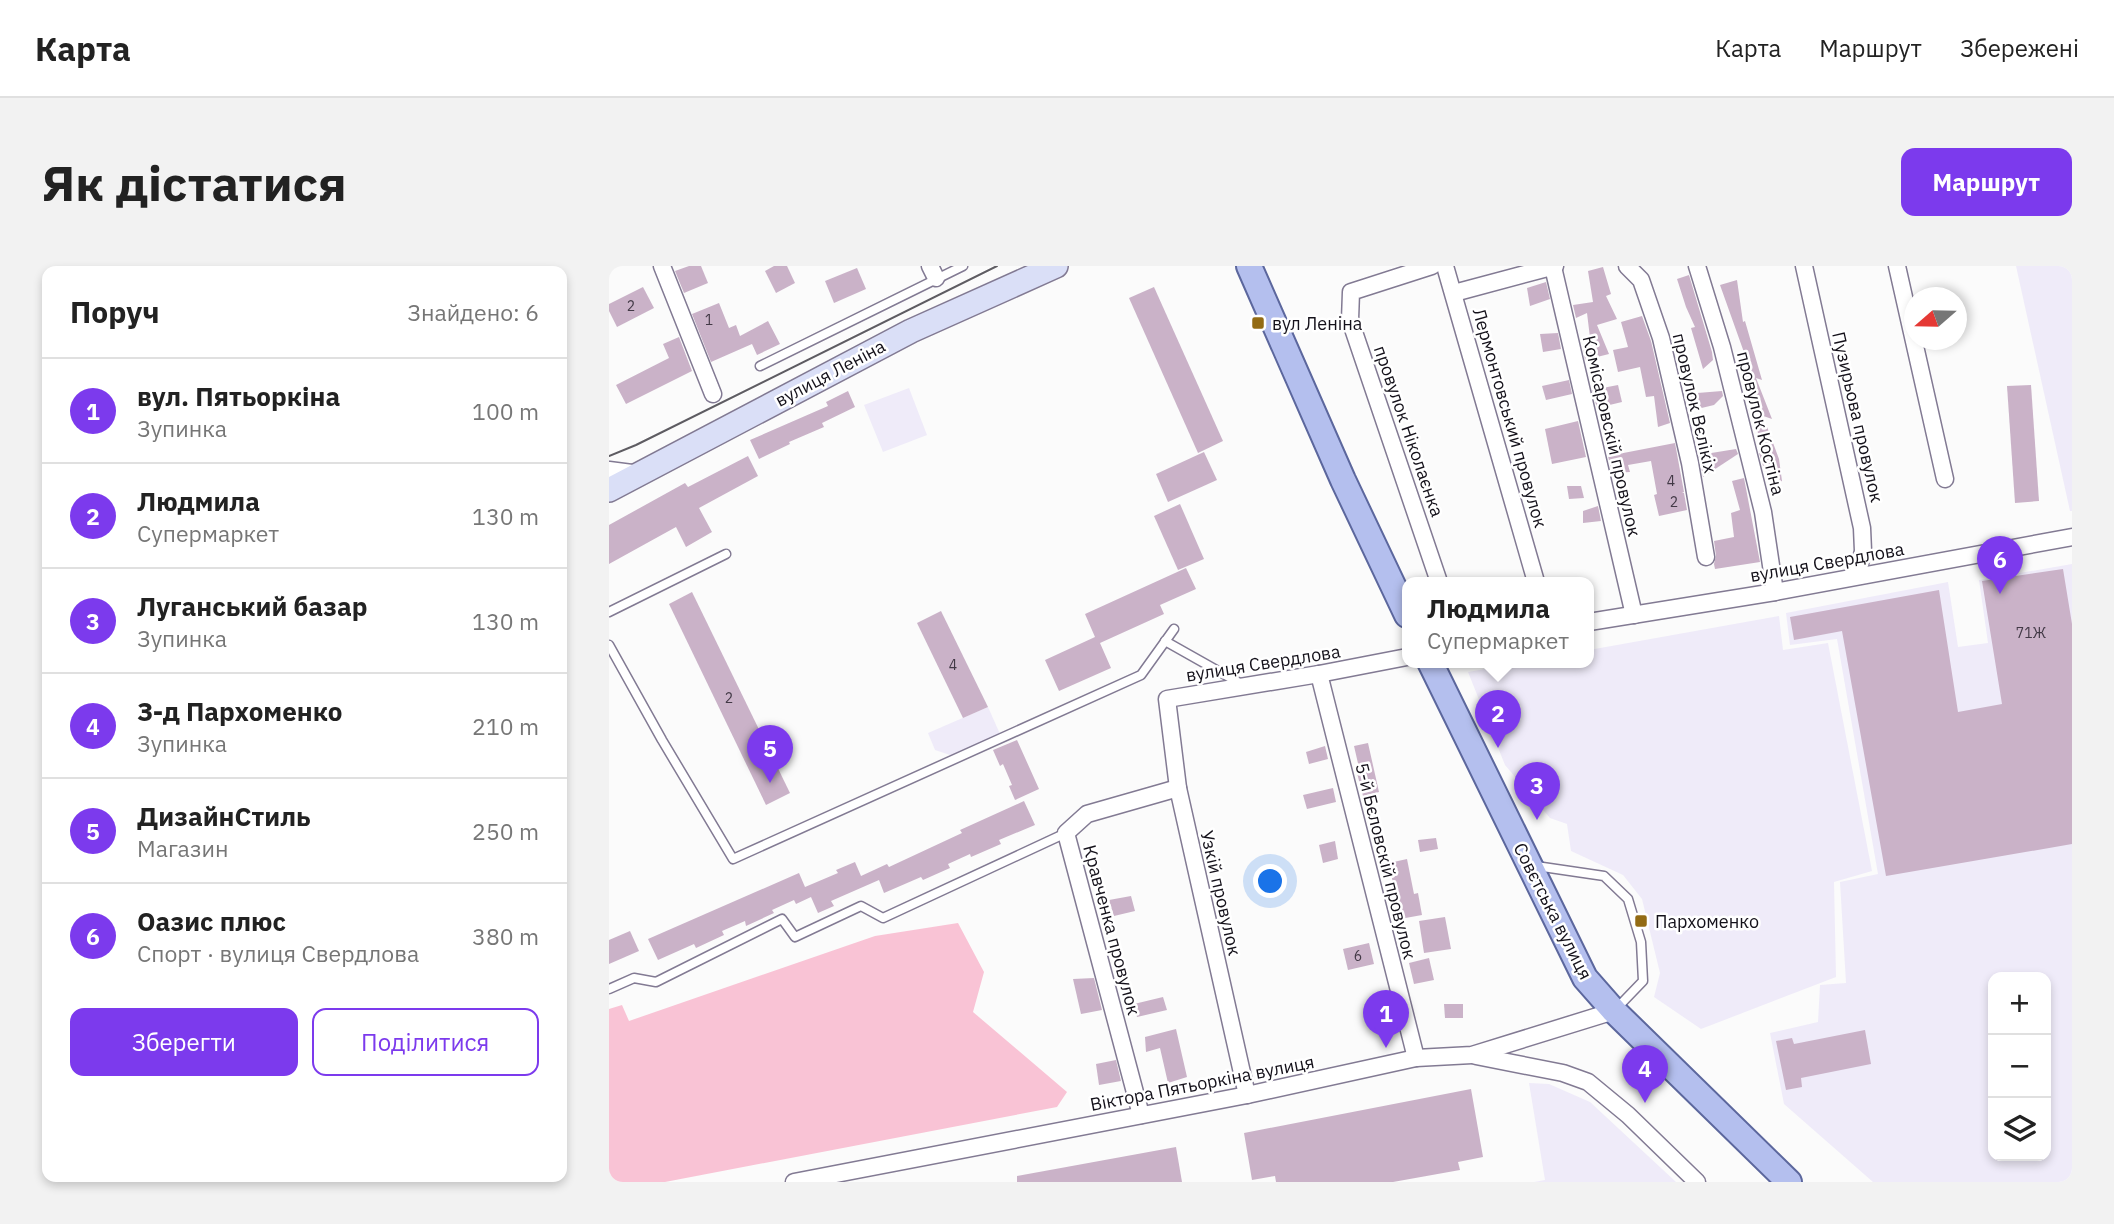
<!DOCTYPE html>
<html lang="uk">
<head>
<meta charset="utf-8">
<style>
  body { margin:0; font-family:"IBM Plex Sans",sans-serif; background:#f2f2f2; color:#222 }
  .controls { position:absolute; right:21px; bottom:21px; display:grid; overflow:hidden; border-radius:14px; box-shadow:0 4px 10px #0003 }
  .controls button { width:63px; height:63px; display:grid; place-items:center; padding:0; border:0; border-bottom:2px solid #e0e0e0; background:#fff; color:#222; font:35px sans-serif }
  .compass { position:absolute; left:1295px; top:21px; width:63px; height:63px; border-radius:50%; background:#fff; box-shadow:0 4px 10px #0003; rotate:250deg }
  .you { position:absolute; left:662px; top:616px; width:24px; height:24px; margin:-18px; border:5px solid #fff; border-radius:50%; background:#1a73e8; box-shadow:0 0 0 10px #1a73e833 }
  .badge { display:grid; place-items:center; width:46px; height:46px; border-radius:50%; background:#7c3aed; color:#fff; font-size:23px; font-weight:700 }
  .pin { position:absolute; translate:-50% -58px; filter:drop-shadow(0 2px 4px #0008) }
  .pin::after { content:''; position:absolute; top:37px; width:24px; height:21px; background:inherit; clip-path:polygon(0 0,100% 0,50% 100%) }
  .popup { position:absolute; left:793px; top:311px; width:192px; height:91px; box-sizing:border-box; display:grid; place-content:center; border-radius:14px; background:#fff; filter:drop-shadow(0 2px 5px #0005); font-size:23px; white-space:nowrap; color:#767676 }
  .popup b { font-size:26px; color:#222 }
  .popup::after { content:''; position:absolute; left:50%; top:100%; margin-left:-14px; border:14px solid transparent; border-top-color:#fff }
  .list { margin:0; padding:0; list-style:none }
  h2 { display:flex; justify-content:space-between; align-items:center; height:91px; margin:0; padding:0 28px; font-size:30px }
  h2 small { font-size:23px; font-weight:400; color:#767676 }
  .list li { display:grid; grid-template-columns:46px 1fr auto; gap:21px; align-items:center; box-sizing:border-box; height:105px; padding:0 28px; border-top:2px solid #e0e0e0 }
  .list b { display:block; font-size:26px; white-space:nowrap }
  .list p { margin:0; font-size:23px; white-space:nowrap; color:#767676 }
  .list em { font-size:23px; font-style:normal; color:#767676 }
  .actions { display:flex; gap:14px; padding:21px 28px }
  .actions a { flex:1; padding:16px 0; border:2px solid #7c3aed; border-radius:14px; text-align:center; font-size:24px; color:#7c3aed }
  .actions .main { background:#7c3aed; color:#fff }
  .icon { flex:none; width:38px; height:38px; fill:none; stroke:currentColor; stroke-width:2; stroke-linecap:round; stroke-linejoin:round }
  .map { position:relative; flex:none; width:1463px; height:916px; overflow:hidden; border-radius:14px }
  header { display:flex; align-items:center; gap:42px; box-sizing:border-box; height:98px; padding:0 35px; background:#fff; border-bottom:2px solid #e0e0e0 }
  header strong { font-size:33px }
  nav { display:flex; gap:38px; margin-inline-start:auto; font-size:24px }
  .intro { display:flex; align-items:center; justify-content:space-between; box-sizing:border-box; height:168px; padding:0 42px }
  h1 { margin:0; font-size:49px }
  .button { padding:18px 32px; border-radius:14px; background:#7c3aed; color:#fff; font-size:24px; font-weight:700 }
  main { display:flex; gap:42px; padding:0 42px }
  aside { flex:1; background:#fff; border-radius:14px; box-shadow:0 4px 10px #0003 }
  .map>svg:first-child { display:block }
  .built { fill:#efebf9; fill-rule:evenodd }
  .green { fill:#f9c3d5 }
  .building { fill:#cab2c8 }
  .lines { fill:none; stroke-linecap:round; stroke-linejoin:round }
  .lane-casing { stroke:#827a93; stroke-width:11 }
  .street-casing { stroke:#827a93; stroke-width:19 }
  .secondary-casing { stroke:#827a93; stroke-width:26 }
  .primary-casing { stroke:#5c679d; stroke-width:28 }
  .lane { stroke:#fff; stroke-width:8 }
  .street { stroke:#fff; stroke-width:16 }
  .secondary { stroke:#dadff7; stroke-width:23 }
  .primary { stroke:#b4bfee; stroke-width:24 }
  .tram { stroke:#5e5c62; stroke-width:2 }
  .poi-dot { fill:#936b14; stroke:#fff; stroke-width:2.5 }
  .labels { text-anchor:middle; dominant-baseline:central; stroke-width:5; stroke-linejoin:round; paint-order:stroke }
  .number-label { font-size:14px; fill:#423946 }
  .poi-label { font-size:18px; fill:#14111a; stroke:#fff; text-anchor:start }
  .street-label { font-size:18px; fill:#14111a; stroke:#fff }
</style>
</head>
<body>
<header>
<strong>Карта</strong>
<nav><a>Карта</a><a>Маршрут</a><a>Збережені</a></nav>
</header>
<div class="intro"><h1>Як дістатися</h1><a class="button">Маршрут</a></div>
<main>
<aside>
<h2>Поруч<small>Знайдено: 6</small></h2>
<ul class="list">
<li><span class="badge">1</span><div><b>вул. Пятьоркіна</b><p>Зупинка</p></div><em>100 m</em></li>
<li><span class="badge">2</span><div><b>Людмила</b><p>Супермаркет</p></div><em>130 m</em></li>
<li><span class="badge">3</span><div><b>Луганський базар</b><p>Зупинка</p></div><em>130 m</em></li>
<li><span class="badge">4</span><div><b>З-д Пархоменко</b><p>Зупинка</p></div><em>210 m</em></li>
<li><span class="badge">5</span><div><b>ДизайнСтиль</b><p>Магазин</p></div><em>250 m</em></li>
<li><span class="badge">6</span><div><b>Оазис плюс</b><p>Спорт · вулиця Свердлова</p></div><em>380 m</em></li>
</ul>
<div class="actions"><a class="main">Зберегти</a><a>Поділитися</a></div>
</aside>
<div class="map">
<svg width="1463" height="916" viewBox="0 0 1463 916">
  <rect width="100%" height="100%" fill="#fbfbfb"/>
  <g class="built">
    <path d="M1407,0H1463V245H1461Z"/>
    <path d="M300,122L318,169L274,186L255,139Z"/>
    <path d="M1463,298V916H1264L1175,838L1161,767L1209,756L1211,719L1237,717L1231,616L1269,608L1228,373L1181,379L1177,347L1339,316L1349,381L1379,377L1370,314ZM1384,711H1437V890H1384Z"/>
    <path d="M1170,350L1174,384L1219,377L1263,605L1225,616L1227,711L1092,763L1045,731L1051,707L1033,633L1014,609L962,585L958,558L941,552L896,499L859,406L915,396H980V384Z"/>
    <path d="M379,441L391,468L344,490L326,484L319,467Z"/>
    <path d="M920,817L940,818L981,836L1067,916H925L936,914Z"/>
  </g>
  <path class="green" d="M349,657L375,706L364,746L458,826L448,841L56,916H0V743L13,739L20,755L266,670Z"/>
  <g class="building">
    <path d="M80,0H92L99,17L75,27L66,5Z"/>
    <path d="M165,0H178L186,17L167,27L156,5Z"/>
    <path d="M994,1L1002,28L997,30L1008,53L988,59L1000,88L976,94L974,82L982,80L978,47L967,52L964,39L984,36L979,5Z"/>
    <path d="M248,2L257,23L225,37L216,15Z"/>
    <path d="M1080,9L1103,86L1104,94L1094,103L1082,62L1086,61L1077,41L1068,13Z"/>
    <path d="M1128,14L1134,56L1136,55L1153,114L1147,112L1163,153L1140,145L1139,141L1147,139L1134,106L1137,105L1133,94L1137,92L1111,19Z"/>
    <path d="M937,16L941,33L921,40L918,22Z"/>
    <path d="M34,21L45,42L8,61L0,45V38Z"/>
    <path d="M545,21L614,175L589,187L520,32Z"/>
    <path d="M110,37L120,62L127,59L131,70L159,55L171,78L148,89L143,78L102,96L83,48Z"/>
    <path d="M1033,50L1042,75L1061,157L1049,161L1045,130L1037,131L1031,101L1009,106L1004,84L1019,81L1012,56Z"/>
    <path d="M949,67L952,83L934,86L931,68Z"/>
    <path d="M70,71L83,105L17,138L7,119L60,92L54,78Z"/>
    <path d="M960,114L963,128L937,134L933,120Z"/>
    <path d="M1009,119L1013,136L988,142L983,124Z"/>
    <path d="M1422,119L1430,235L1406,237L1398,120Z"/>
    <path d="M239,125L246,141L213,157L215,161L180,176L181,178L150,193L141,174L219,140L217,136Z"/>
    <path d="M1113,125L1114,130L1105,139L1080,145L1076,128Z"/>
    <path d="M969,155L977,191L943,198L936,163Z"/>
    <path d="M1157,158L1170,193L1173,215L1161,219L1156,206L1160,205L1155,203L1150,187L1155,185L1147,161Z"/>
    <path d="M1066,177L1075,226L1073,227H1075L1078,244L1050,250L1045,229L1048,228L1042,195L1019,199L1021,206L1003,207L999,190Z"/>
    <path d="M1127,183L1129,188L1094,211L1090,189Z"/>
    <path d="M595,186L608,214L559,236L547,208Z"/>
    <path d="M139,190L149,210L90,242L103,266L77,281L67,261L0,298V259L76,217L79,221Z"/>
    <path d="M1135,212L1151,296L1106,303L1105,298L1107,290L1105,275L1125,271L1122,247L1131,244L1123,215Z"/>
    <path d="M958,220H972L975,232L960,233Z"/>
    <path d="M571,238L595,293L569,304L545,250Z"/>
    <path d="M989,240L992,255L974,257V245Z"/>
    <path d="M577,302L587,323L551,339L555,348L491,377L502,402L450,425L436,394L486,371L476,348Z"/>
    <path d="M1454,303L1463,358V578L1277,610L1233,365L1185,374L1181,351L1330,324L1349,446L1393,438L1373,315Z"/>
    <path d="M83,326L181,527L157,539L60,338Z"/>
    <path d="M332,345L379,441L354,452L308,357Z"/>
    <path d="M408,474L430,523L406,534L400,520L403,519L394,498L391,500L384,484Z"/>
    <path d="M759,477L770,526L754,530L748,507L751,506L745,480Z"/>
    <path d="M716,480L719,493L700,498L697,486Z"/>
    <path d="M724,522L727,536L698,543L694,529Z"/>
    <path d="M415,535L426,559L390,574L392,578L362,591L361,588L339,598L341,602L314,614L312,611L275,627L270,614L222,635L225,640L209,647L202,631L187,638L185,634L163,644L165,647L137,660L136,655L113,665L115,669L87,682L85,678L49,694L39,673L190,607L196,621L229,607L227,604L246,596L252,610L278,598L280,601L353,567L351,564Z"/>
    <path d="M827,572L829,583L811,586L809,574Z"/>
    <path d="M726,575L729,593L714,597L710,579Z"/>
    <path d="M798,593L805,628L809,627L813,649L791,653L780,597Z"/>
    <path d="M522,630L526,645L505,650L500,634Z"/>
    <path d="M836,651L842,683L815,687L810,655Z"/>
    <path d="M21,665L30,685L0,698V674Z"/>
    <path d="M760,677L765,698L739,704L734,683Z"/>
    <path d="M820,692L825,714L805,718L800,697Z"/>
    <path d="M485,712L493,744L472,748L464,713Z"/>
    <path d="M554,731L558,744L528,751L525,738Z"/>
    <path d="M835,738H854V752H836Z"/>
    <path d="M567,763L578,811L559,817L551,782L537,786L536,771Z"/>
    <path d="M1256,764L1262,798L1192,812L1193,821L1177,824L1167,775L1183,772L1185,778Z"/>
    <path d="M507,794L512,815L490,819L487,798Z"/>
    <path d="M862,823L874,891L849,896L851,904L784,916H667L666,910L643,914L635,867Z"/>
    <path d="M567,881L573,916H408V910Z"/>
  </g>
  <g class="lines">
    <g class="lane-casing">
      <g id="lane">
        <path d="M151,100L354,0"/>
        <path d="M0,346L117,288"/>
        <path d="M556,375L634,419"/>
        <path d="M0,379L53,474L124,593L532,409L565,363"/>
        <path d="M927,600L995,610L1019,633L1032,676L1034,715L1007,743"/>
        <path d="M0,723L25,712L47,716L173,653L186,671L252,640L274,652L457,567"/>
      </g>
    </g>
    <g class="street-casing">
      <g id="street">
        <path d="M53,0L104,128"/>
        <path d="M321,0L327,12"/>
        <path d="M823,0L742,26L741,54L830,316"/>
        <path d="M836,0L927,316"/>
        <path d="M1018,0L1032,14L1052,72L1081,197L1097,291"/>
        <path d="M1088,0L1113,81L1154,246L1166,326"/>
        <path d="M1195,0L1253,262L1254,285L1248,310"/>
        <path d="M1288,0L1336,213"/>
        <path d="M944,1L1025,349"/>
        <path d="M845,27L946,0"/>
        <path d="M0,204L31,208"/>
        <path d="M980,356L1166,326L1463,271"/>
        <path d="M710,408L807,792"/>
        <path d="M867,790L954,807L979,816L1019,849L1088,916"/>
        <path d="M638,829L569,522L558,433L710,408L798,391"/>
        <path d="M532,849L457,567L478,548L569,522"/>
        <path d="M185,916L638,829L807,792L863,789L1005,745"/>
      </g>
    </g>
    <g class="secondary-casing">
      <path id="secondary" d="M0,224L302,65L447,0"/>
    </g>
    <g class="primary-casing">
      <g id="primary">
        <path d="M640,0L734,214L798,349"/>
        <path d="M821,396L976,712L1005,745L1180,916"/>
      </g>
    </g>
    <use href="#lane" class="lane"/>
    <use href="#street" class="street"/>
    <use href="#secondary" class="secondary"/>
    <use href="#primary" class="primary"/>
    <path class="tram" d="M0,190L27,179L388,0"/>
  </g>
  <g class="poi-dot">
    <rect x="642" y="50" width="14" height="14" rx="3.5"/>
    <rect x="1025" y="648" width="14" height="14" rx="3.5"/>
  </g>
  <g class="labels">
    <g class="number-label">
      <text x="22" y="40">2</text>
      <text x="100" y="54">1</text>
      <text x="1062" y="215">4</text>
      <text x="1065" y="236">2</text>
      <text x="1422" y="367">71Ж</text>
      <text x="344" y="399">4</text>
      <text x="120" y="432">2</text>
      <text x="749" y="690">6</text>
    </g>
    <g class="poi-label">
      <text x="663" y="57">вул Леніна</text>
      <text x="1046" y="655">Пархоменко</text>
    </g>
    <g class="street-label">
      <text transform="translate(221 107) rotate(-28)">вулиця Леніна</text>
      <text transform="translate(1086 137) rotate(77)">провулок Вєлікіх</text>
      <text transform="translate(1249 151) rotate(77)">Пузирьова провулок</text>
      <text transform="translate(901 152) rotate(74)">Лермонтовський провулок</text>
      <text transform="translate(1152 157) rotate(76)">провулок Костіна</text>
      <text transform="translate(800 165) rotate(71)">провулок Ніколаєнка</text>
      <text transform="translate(1003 170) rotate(77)">Комісаровскій провулок</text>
      <text transform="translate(1218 296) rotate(-10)">вулиця Свердлова</text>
      <text transform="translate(654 397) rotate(-9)">вулиця Свердлова</text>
      <text transform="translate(777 595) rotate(76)">5-й Бєловскій провулок</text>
      <text transform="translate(612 627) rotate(77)">Узкій провулок</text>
      <text transform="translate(944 645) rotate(63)">Совєтська вулиця</text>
      <text transform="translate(503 664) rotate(75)">Кравченка провулок</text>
      <text transform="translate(593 817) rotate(-11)">Віктора Пятьоркіна вулиця</text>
    </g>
  </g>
</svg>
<div class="controls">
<button>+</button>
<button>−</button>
<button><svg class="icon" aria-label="layers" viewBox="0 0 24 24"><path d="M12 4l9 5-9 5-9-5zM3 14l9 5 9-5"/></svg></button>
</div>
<svg class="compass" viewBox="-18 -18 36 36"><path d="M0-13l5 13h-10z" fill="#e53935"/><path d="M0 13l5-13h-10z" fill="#767676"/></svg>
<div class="you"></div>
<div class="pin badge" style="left:777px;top:782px">1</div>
<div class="pin badge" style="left:889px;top:482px">2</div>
<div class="popup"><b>Людмила</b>Супермаркет</div>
<div class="pin badge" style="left:928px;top:554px">3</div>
<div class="pin badge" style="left:1036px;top:837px">4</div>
<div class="pin badge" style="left:161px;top:517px">5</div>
<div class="pin badge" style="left:1391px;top:328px">6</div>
</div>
</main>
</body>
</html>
